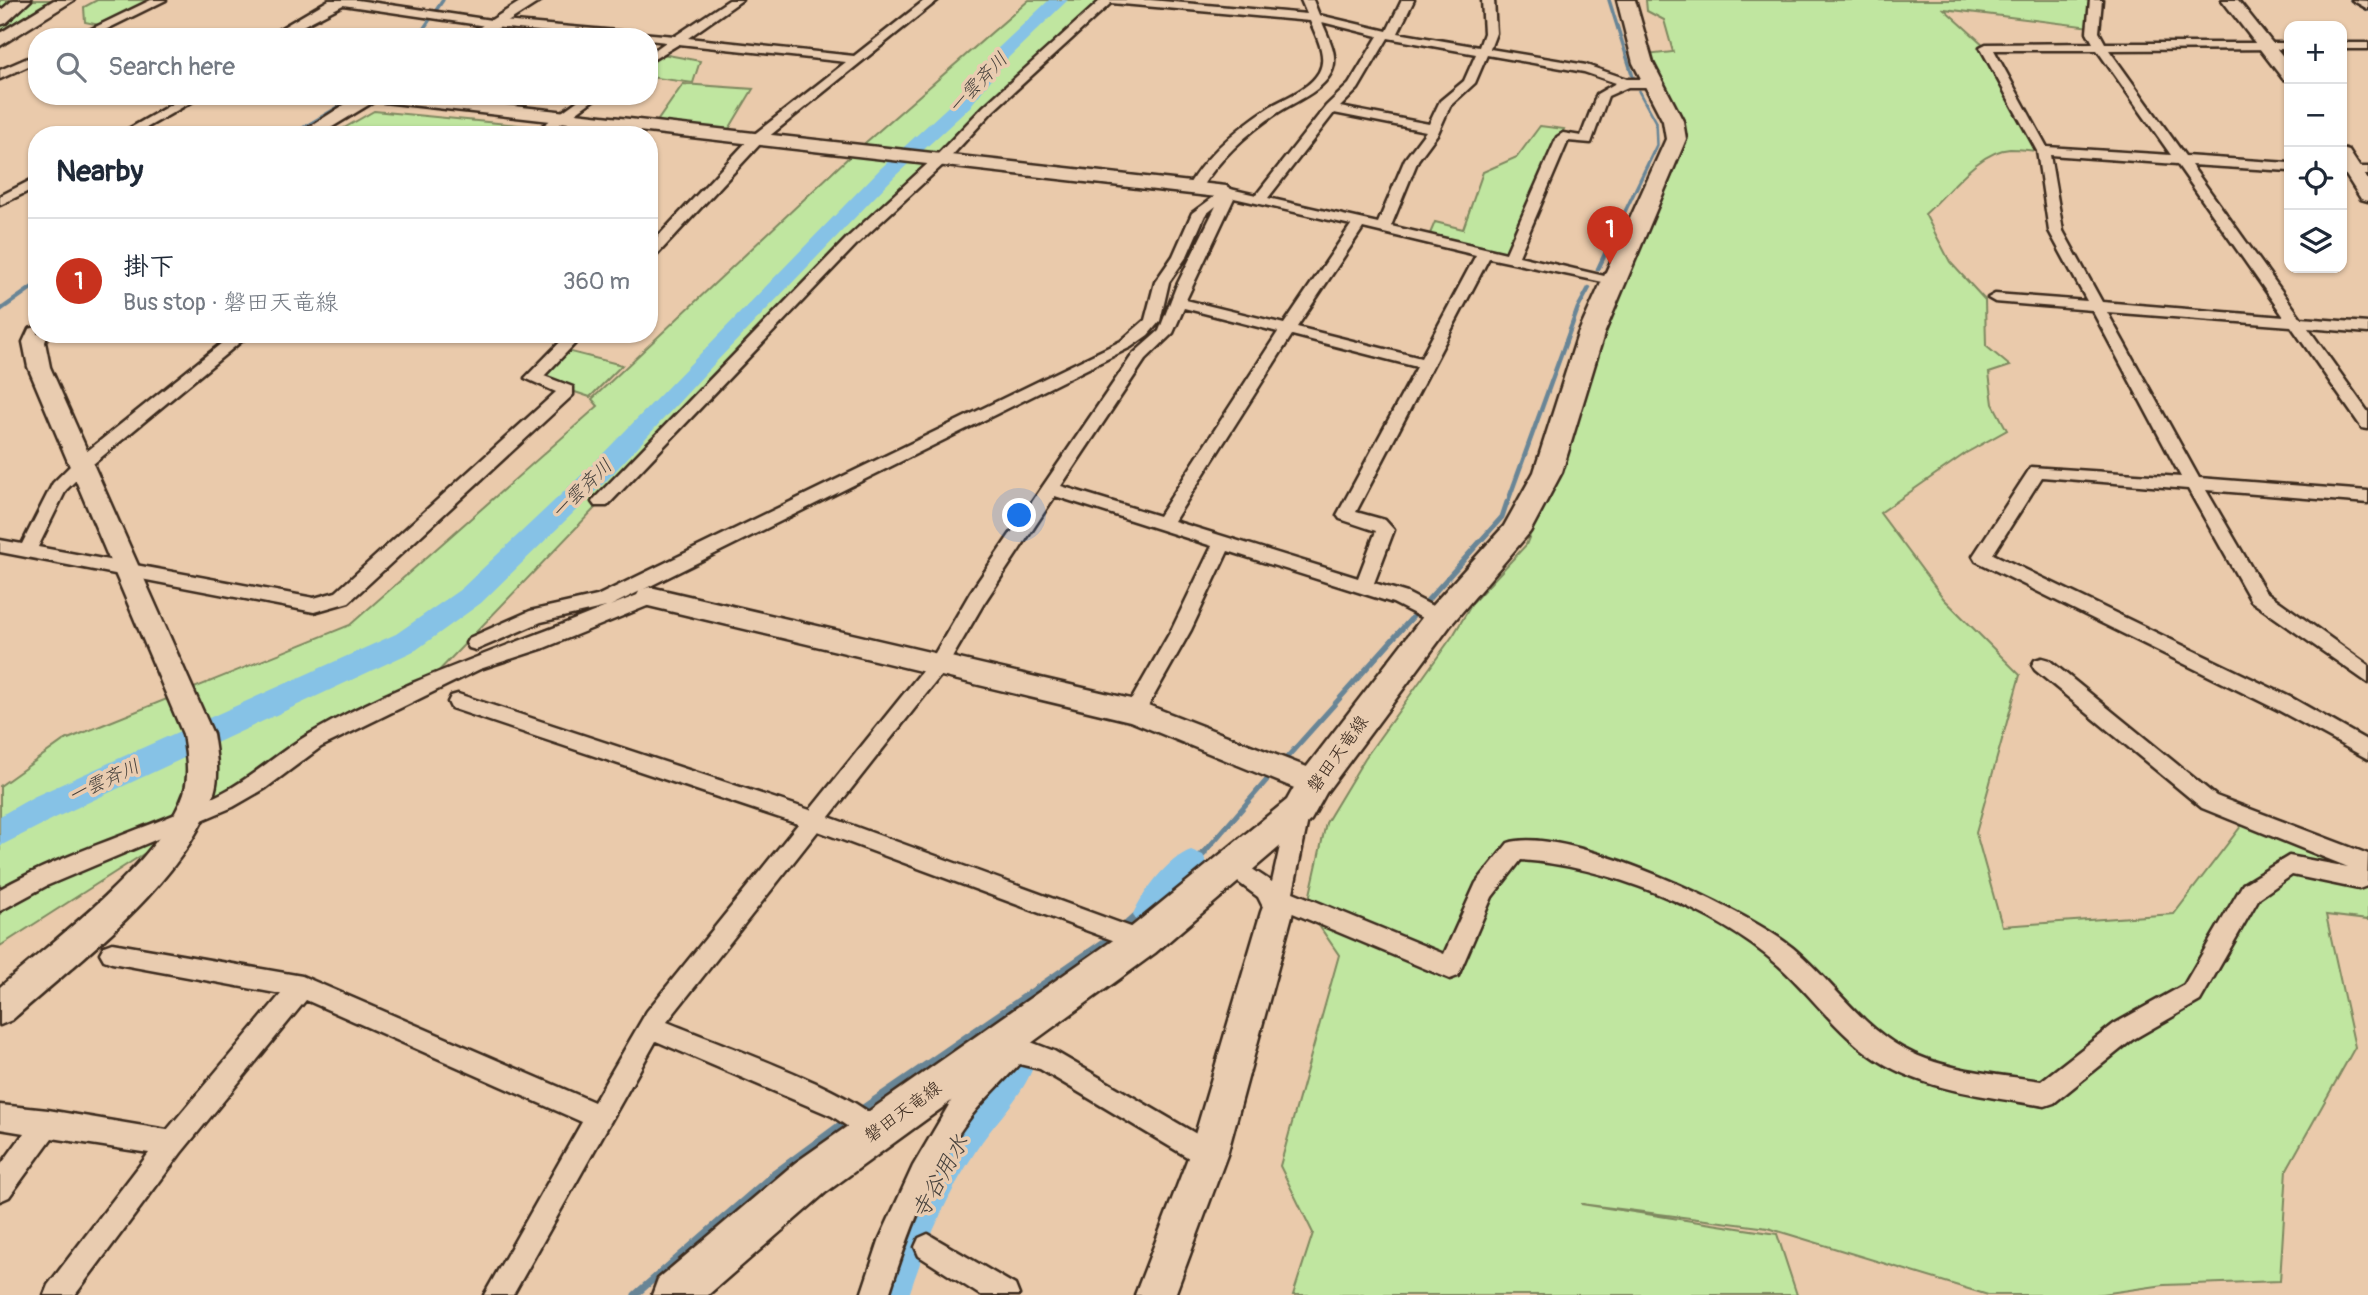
<!DOCTYPE html>
<html lang="en">
<head>
<meta charset="utf-8">
<style>
  body { margin:0; font-family:Pangolin,"Klee One",sans-serif; background:#f2f2f3; color:#1f2937 }
  .controls { position:absolute; right:21px; top:21px; display:grid; overflow:hidden; border-radius:14px; box-shadow:0 2px 5px #0004 }
  .controls button { width:63px; height:63px; display:grid; place-items:center; padding:0; border:0; border-bottom:2px solid #e0e1e3; background:#fff; color:#1f2937; font:35px sans-serif }
  .you { position:absolute; left:1020px; top:516px; width:24px; height:24px; margin:-18px; border:5px solid #fff; border-radius:50%; background:#1a73e8; box-shadow:0 0 0 10px #1a73e833 }
  .badge { display:grid; place-items:center; width:46px; height:46px; border-radius:50%; background:#c8321e; color:#fff; font-size:23px; font-weight:700 }
  .pin { position:absolute; translate:-50% -58px; filter:drop-shadow(0 2px 4px #0008) }
  .pin::after { content:''; position:absolute; top:37px; width:24px; height:21px; background:inherit; clip-path:polygon(0 0,100% 0,50% 100%) }
  .list { margin:0; padding:0; list-style:none }
  h2 { display:flex; justify-content:space-between; align-items:center; height:91px; margin:0; padding:0 28px; font-size:30px }
  h2 small { font-size:23px; font-weight:400; color:#747a83 }
  .list li { display:grid; grid-template-columns:46px 1fr auto; gap:21px; align-items:center; box-sizing:border-box; height:126px; padding:0 28px; border-top:2px solid #e0e1e3 }
  .list b { display:block; font-size:26px; white-space:nowrap }
  .list p { margin:0; font-size:23px; white-space:nowrap; color:#747a83 }
  .list em { font-size:23px; font-style:normal; color:#747a83 }
  .icon { flex:none; width:38px; height:38px; fill:none; stroke:currentColor; stroke-width:2; stroke-linecap:round; stroke-linejoin:round }
  .map { position:relative; flex:none; width:2368px; height:1295px; overflow:hidden }
  .search { position:absolute; background:#fff; box-shadow:0 2px 5px #0004; left:28px; top:28px; width:630px; height:77px; display:flex; align-items:center; gap:18px; box-sizing:border-box; padding:0 24px; border-radius:28px; color:#747a83; font-size:26px }
  .panel { position:absolute; background:#fff; box-shadow:0 2px 5px #0004; left:28px; top:126px; width:630px; height:217px; border-radius:28px }
  .map>svg:first-child { display:block }
  .green { fill:#c0e6a0; stroke:#7e885f; stroke-width:2 }
  .lines { fill:none; stroke-linecap:round; stroke-linejoin:round }
  .stream-far3 { stroke:#688596; stroke-width:3.5 }
  .stream-far2 { stroke:#688596; stroke-width:4.5 }
  .stream-far1 { stroke:#688596; stroke-width:5 }
  .stream { stroke:#688596; stroke-width:7 }
  .river { fill:#86c2e6; fill-rule:evenodd }
  .street-casing { stroke:#3b2a1e; stroke-width:5 }
  .secondary-casing { stroke:#3b2a1e; stroke-width:5 }
  .primary-casing { stroke:#3b2a1e; stroke-width:5 }
  .street { fill:#e9ccb0; fill-rule:evenodd }
  .secondary { fill:#e9ccb0; fill-rule:evenodd }
  .primary { fill:#e9ccb0; fill-rule:evenodd }
  .labels { text-anchor:middle; dominant-baseline:central; stroke-width:7; stroke-linejoin:round; paint-order:stroke }
  .street-label { font-size:18px; fill:#3b2a1e; stroke:#e9ccb0 }
  .water-label { font-size:19px; font-style:italic; fill:#46413c; stroke:#e9ccb0 }
  .near-water-label { font-size:23px; font-style:italic; fill:#46413c; stroke:#e9ccb0 }
</style>
</head>
<body>
<div class="map">
<svg width="2368" height="1295" viewBox="0 0 2368 1295">
  <rect width="100%" height="100%" fill="#eacaab"/>
  <filter id="ink" filterUnits="userSpaceOnUse"><feTurbulence type="fractalNoise" baseFrequency=".0143" numOctaves="2"/><feDisplacementMap in="SourceGraphic" scale="14" xChannelSelector="R" yChannelSelector="G"/><feConvolveMatrix kernelMatrix="1 2 1 2 8 2 1 2 1" color-interpolation-filters="sRGB"/></filter>
  <g filter="url(#ink)">
    <g class="green">
      <path d="M0,0H54L0,48Z"/>
      <path d="M97,0H156L104,26L85,22L84,7Z"/>
      <path d="M1029,0H1104L712,386L434,676L226,801L0,946V786L63,741L350,625L598,406L592,399L850,156Z"/>
      <path d="M1646,0H2095L2090,27L1944,9L1986,47L2043,151C2033,151 2021,149 2010,149C1978,151 1949,193 1925,214L1950,262L1985,300L1986,346L2010,366L1989,373L1993,404L2007,430L1966,453L1880,513L1944,599L2020,675L1976,833L2002,926L2174,914L2248,817L2330,853L2368,879V920L2326,915L2355,1047L2287,1169L2280,1281L2164,1285L2095,1295H1988L1768,1228L1581,1204L1777,1234L1797,1295H1293L1313,1233L1280,1166L1339,955L1307,908L1326,823L1365,758L1454,634L1473,602L1526,545L1562,458L1598,347L1688,138L1646,55L1673,52L1664,20L1647,11Z"/>
      <path d="M657,53L700,61L693,83L649,77V59Z"/>
      <path d="M683,84L753,89L729,129L656,123Z"/>
      <path d="M374,111L529,126L516,135H332Z"/>
      <path d="M1540,126L1564,129L1506,253L1429,236L1435,222L1463,229L1483,172L1517,157Z"/>
      <path d="M563,350L622,365L590,397L533,378Z"/>
    </g>
    <g class="lines">
      <g class="stream-far3">
        <path d="M1609,0L1633,77"/>
        <path d="M2351,0L2368,10"/>
        <path d="M418,37L443,0"/>
        <path d="M291,135L357,96"/>
        <path d="M1619,224L1657,145L1656,122L1639,91"/>
      </g>
      <g class="stream-far2">
        <path d="M1598,269L1620,222"/>
        <path d="M0,310L37,284"/>
        <path d="M1507,504L1578,308L1589,288"/>
      </g>
      <g class="stream-far1">
        <path d="M1281,764L1502,517L1507,502"/>
        <path d="M1202,855L1272,774"/>
      </g>
      <g class="stream">
        <path d="M1120,930L1204,853"/>
        <path d="M859,1111L1113,936"/>
        <path d="M635,1295L775,1173L848,1119"/>
      </g>
      <g class="river">
        <path d="M1049,0H1068L1007,59L969,108L894,177L715,363L608,479L481,603L416,650L57,817L0,846V816L33,797L396,634L461,589L590,467L880,169L955,100L995,51Z"/>
        <path d="M1191,850L1203,855L1208,865C1197,887 1173,921 1150,929L1138,925L1133,914C1143,892 1168,858 1191,850Z"/>
        <path d="M1013,1052L1026,1057L1032,1070C1020,1099 994,1123 977,1149C947,1195 926,1243 909,1295H867C892,1221 924,1153 971,1091C984,1075 994,1059 1013,1052Z"/>
      </g>
      <g class="street-casing">
        <g id="street">
          <path d="M151,0H166L91,37H75Z"/>
          <path d="M329,0H357L491,20L675,36L729,0H742L688,38L854,56L925,0H938L762,142L654,258L649,259V246L752,136L846,62L679,44L649,62V54L666,42L649,40V37H608L493,27L343,5L281,37H266Z"/>
          <path d="M1101,0H1150L1307,14L1301,0H1313L1319,15L1387,31L1402,0H1414L1398,33L1479,47L1484,33L1482,0H1494L1496,33L1490,49L1586,65L1627,79H1652L1658,83L1652,87H1628L1608,96L1591,143L1568,141L1519,256L1617,279V285L1489,258L1356,512L1385,520L1394,530L1374,583L1407,593L1446,613L1448,618L1446,623H1432L1393,603L1228,551L1191,630L1142,717H1128L1125,711L1172,629L1212,546L1055,496L984,603L945,670L829,817L1150,934L1153,941L1150,948L1142,951L818,831L667,1022C709,1040 873,1096 888,1132L884,1141L875,1145L832,1116L656,1041L513,1295H484L582,1122L306,1000L181,1153L75,1295H44L48,1285L149,1153L52,1138L9,1197L0,1201V1166L24,1133L0,1129V1105L48,1110L167,1130L281,994L112,963L104,960L100,953L104,946L112,943L302,976L594,1102L647,1011L798,824L451,708L448,702L451,696L458,694L810,810L931,660L970,593L1133,354L1159,331L1176,287L1216,206L1205,215L1187,256L1169,282L1160,321L1148,335L1131,347L610,606L650,590L657,592L659,597L657,602L544,648L480,669L321,747L266,788L233,807L46,886L0,911V889C69,850 148,830 220,794C252,778 277,753 308,735C402,680 506,648 606,607L541,622L476,650L469,648L466,643L469,638L530,611L597,596L1121,341L1145,320L1155,282L1173,256L1192,213L1226,188L1256,195L1326,106L1349,84L1378,36L1322,22C1328,38 1340,56 1331,73C1321,92 1296,101 1279,112C1247,133 1219,159 1199,191L1194,192L1187,188C1206,154 1239,127 1271,106C1287,97 1309,89 1319,72C1328,56 1316,36 1310,21L1111,3L992,112L945,163L857,244L607,506H595L592,502L595,498L847,238L935,157L984,106ZM1388,38L1476,54L1464,81L1440,101L1429,124L1340,107L1358,89ZM1487,55L1584,72L1616,83L1597,94L1581,136L1563,133L1557,137L1506,253L1391,226L1418,160L1438,133L1450,106L1475,83ZM1334,113L1426,131L1405,159L1378,223L1268,198ZM1234,198L1351,225L1284,324L1186,300ZM1363,228L1476,255L1421,358L1297,327ZM1184,308L1278,332L1159,516L1061,486L1145,360L1173,333ZM1292,335L1417,367L1337,515L1340,519L1376,531L1358,578L1174,521Z"/>
          <path d="M2090,0H2102L2099,32L2105,43H2289V49L2109,50L2185,156L2289,163V171L2191,165L2301,318L2368,323V333L2308,328L2368,412V429L2362,428L2291,326L2107,312L2199,478L2368,491V503L2206,490L2265,591L2368,665V683L2251,601L2188,489L2042,477L1993,554L2292,698L2368,741V759L2278,710L1976,561L1973,556L2031,467L2181,477L2092,310L1995,302L1988,298L1995,294L2087,301L2049,231L2037,151L1980,47L1986,44L2093,43L2087,32ZM1994,50H2097L2171,155L2047,147ZM2050,155L2177,164L2284,317L2102,302L2063,231Z"/>
          <path d="M2352,0L2368,1V9Z"/>
          <rect x="2342" y="43" width="26" height="6"/>
          <path d="M37,54V62L0,79V70Z"/>
          <path d="M186,96H202L134,135H118Z"/>
          <path d="M584,96H599L545,135H530Z"/>
          <rect x="2342" y="167" width="26" height="8"/>
          <path d="M37,177V187L0,205V196Z"/>
          <path d="M233,334H250L87,469L66,490L38,547L314,598L336,592L556,392L525,378L568,334H584L544,376L573,387V395L349,602L314,612L0,552V540L22,544L53,483L75,461Z"/>
          <path d="M2042,658L2049,660L2216,796L2368,854L2367,886L2359,889L2292,875L2259,898L2200,1001L2132,1040L2054,1103L2045,1106C1992,1097 1934,1092 1886,1065C1842,1041 1815,998 1778,965C1714,908 1605,866 1521,860L1492,897L1458,976L1450,979L1288,911L1285,919L1277,922L1269,919L1258,897L1226,873L1223,866L1226,859L1234,857L1272,882L1288,810L1291,804L1299,801L1307,804L1310,810L1293,892L1444,954L1476,883L1508,843C1564,824 1747,910 1793,948C1831,980 1858,1023 1902,1048C1943,1071 1996,1074 2041,1081L2114,1024L2184,985L2243,884L2289,856L2348,867L2202,808L2035,670L2032,665L2035,660Z"/>
          <path d="M1010,1034L1054,1051L1217,1146L1221,1155L1217,1164L1208,1168L1199,1164L1040,1069L1019,1064C1004,1081 986,1097 972,1115C934,1163 907,1237 889,1295H861L880,1238L913,1166L953,1098L1000,1050L1001,1038Z"/>
          <path d="M928,1234L1015,1285L1019,1295H980L919,1256L915,1247L919,1238Z"/>
        </g>
      </g>
      <g class="secondary-casing">
        <g id="secondary">
          <path d="M13,0H31L6,23L0,25V11Z"/>
          <path d="M54,0H74L0,46V33Z"/>
          <path d="M523,0H542L484,37H464Z"/>
          <path d="M2222,0H2238L2289,64V80L2283,79Z"/>
          <path d="M358,96H425L1226,186L1236,192L1226,198L375,101L319,135H297Z"/>
          <path d="M2342,149L2349,151L2368,180V201L2361,199L2342,169Z"/>
          <path d="M37,327V334H48L45,342L50,367L213,734C216,753 220,774 214,793C185,883 81,958 12,1020L0,1025V987C55,939 160,862 184,793C190,774 186,753 183,734L28,367L23,342L29,329Z"/>
          <path d="M650,587L1135,700L1325,774L1329,783L1325,792L1314,796L1130,721L640,604L636,597L640,590Z"/>
          <path d="M1277,897L1289,902L1293,912L1227,1155L1175,1295H1135L1189,1155L1261,912L1265,902Z"/>
        </g>
      </g>
      <g class="primary-casing">
        <path id="primary" d="M1617,0H1635L1653,63L1683,121L1686,139L1604,334L1562,472L1530,532L1450,626L1326,793L1311,820L1155,953L825,1193L708,1295H652L658,1279L795,1163L1129,929L1287,800L1302,773L1428,610L1504,526L1534,472L1578,334L1666,139L1663,121L1633,63Z"/>
      </g>
      <use href="#street" class="street"/>
      <use href="#secondary" class="secondary"/>
      <use href="#primary" class="primary"/>
    </g>
  </g>
  <g class="labels">
    <g class="street-label">
      <text transform="translate(1338 754) rotate(-54)">磐田天竜線</text>
      <text transform="translate(903 1112) rotate(-36)">磐田天竜線</text>
    </g>
    <g class="water-label">
      <text transform="translate(978 83) rotate(-46)">一雲斉川</text>
      <text transform="translate(582 489) rotate(-44)">一雲斉川</text>
      <text transform="translate(104 781) rotate(-25)">一雲斉川</text>
    </g>
    <g class="near-water-label">
      <text transform="translate(940 1177) rotate(-61)">寺谷用水</text>
    </g>
  </g>
</svg>
<div class="controls">
<button>+</button>
<button>−</button>
<button><svg class="icon" aria-label="locate" viewBox="0 0 24 24"><circle cx="12" cy="12" r="6"/><path d="M12 2v4M12 18v4M2 12h4M18 12h4"/></svg></button>
<button><svg class="icon" aria-label="layers" viewBox="0 0 24 24"><path d="M12 4l9 5-9 5-9-5zM3 14l9 5 9-5"/></svg></button>
</div>
<div class="you"></div>
<div class="pin badge" style="left:1610px;top:264px">1</div>
<div class="search"><svg class="icon" aria-label="search" viewBox="0 0 24 24"><circle cx="10" cy="10" r="6"/><path d="M15 15l6 6"/></svg>Search here</div>
<section class="panel">
<h2>Nearby<small></small></h2>
<ul class="list">
<li><span class="badge">1</span><div><b>掛下</b><p>Bus stop · 磐田天竜線</p></div><em>360 m</em></li>
</ul>
</section>
</div>
</body>
</html>
